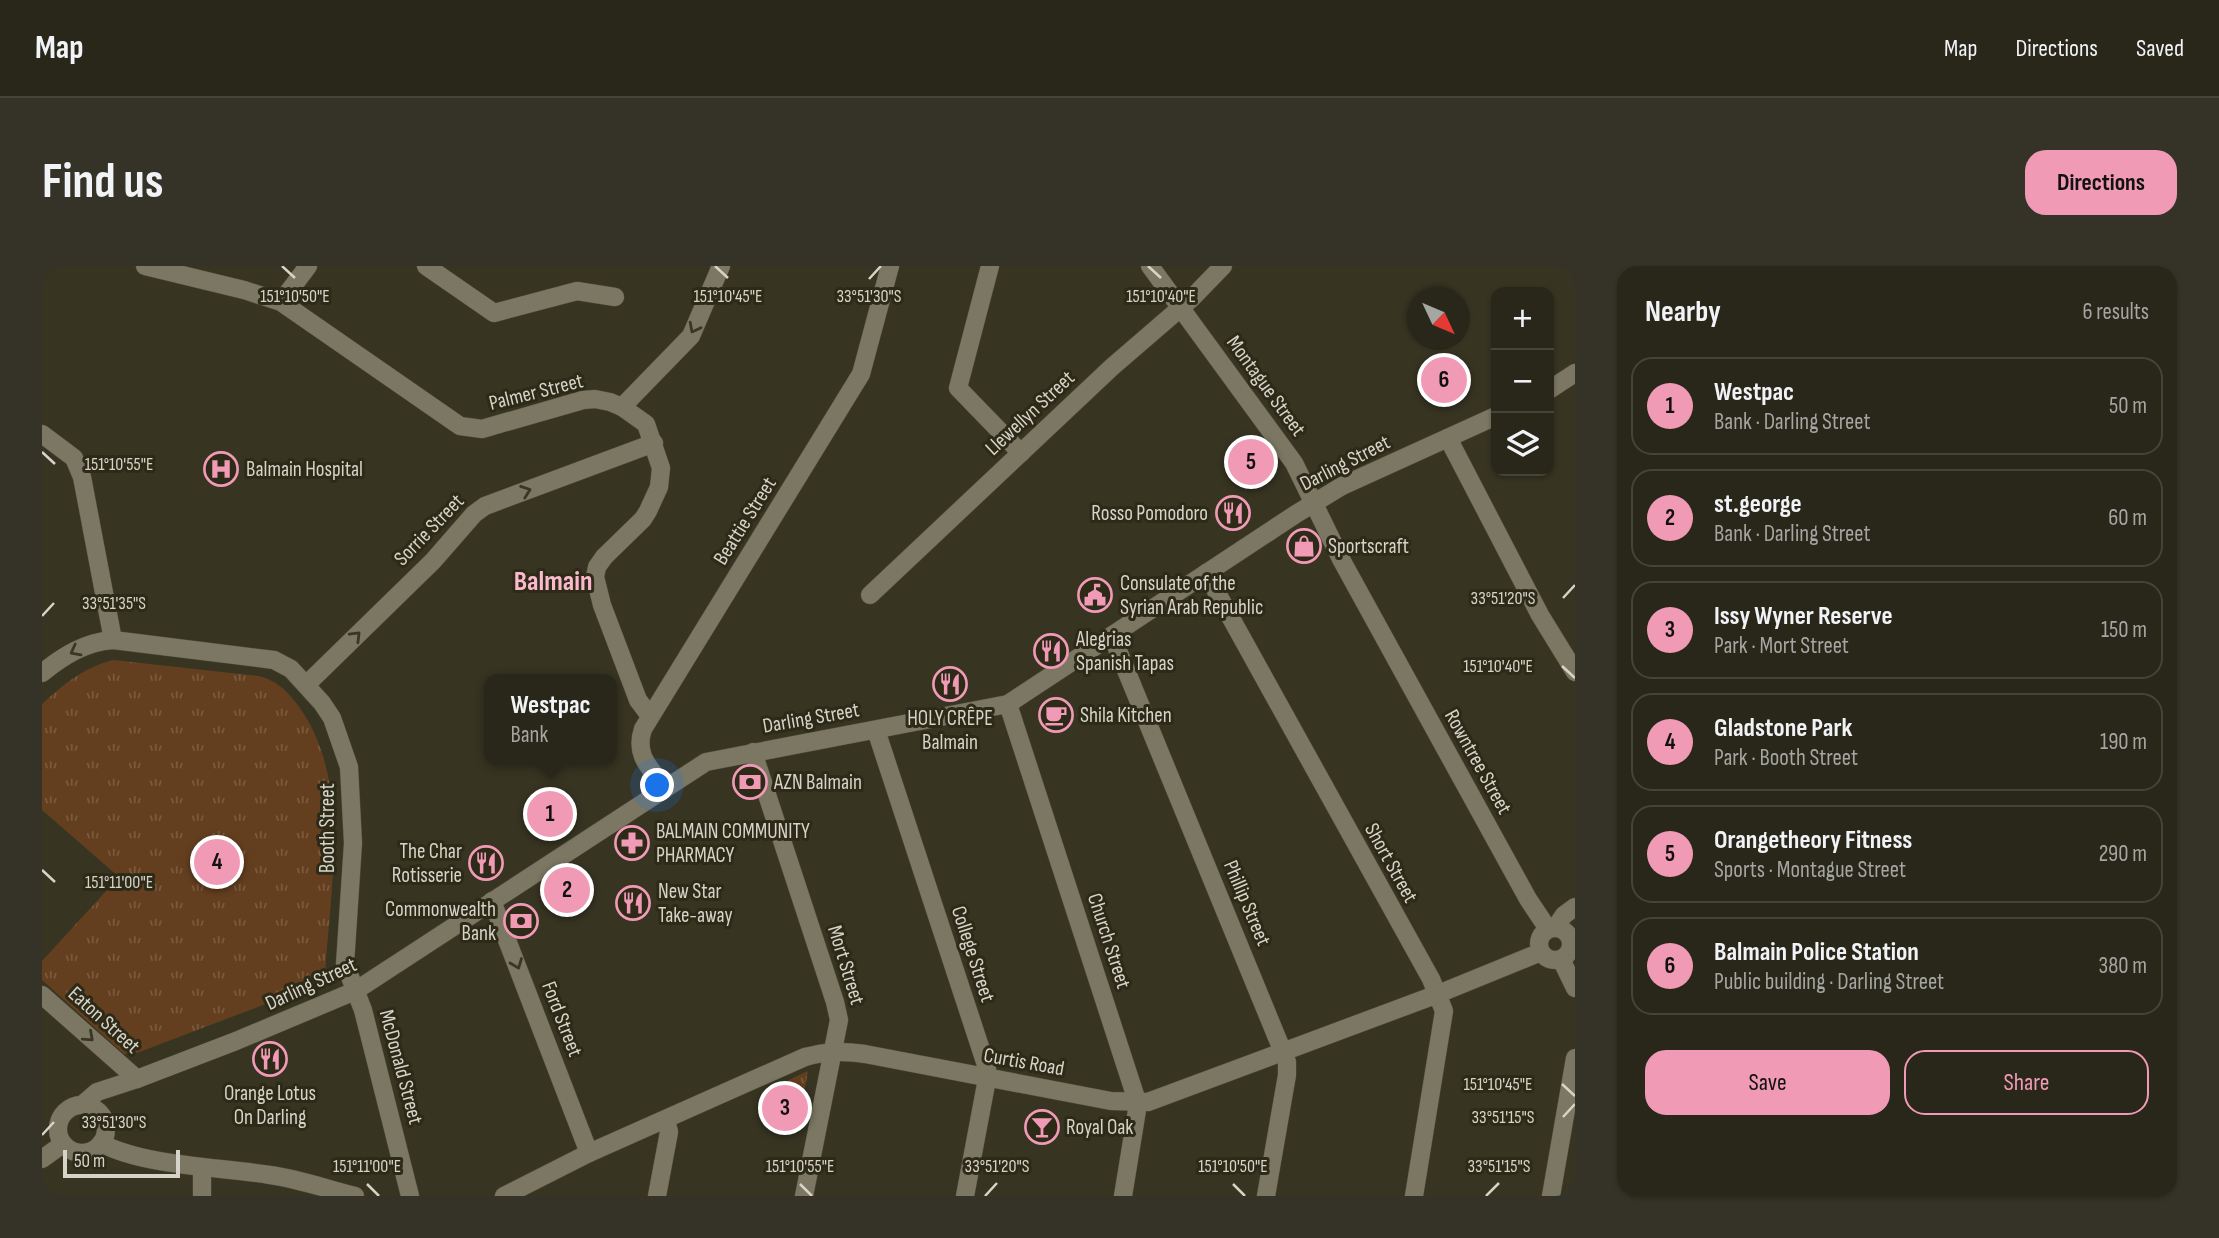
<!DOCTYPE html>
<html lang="en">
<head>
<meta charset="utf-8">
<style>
  body { margin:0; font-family:"Sofia Sans Condensed",sans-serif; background:#353327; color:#f1f3f6 }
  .controls { position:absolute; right:21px; top:21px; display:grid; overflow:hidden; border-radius:14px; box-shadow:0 2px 5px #0004 }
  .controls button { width:63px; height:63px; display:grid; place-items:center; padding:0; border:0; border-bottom:2px solid #454439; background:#29271a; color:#f1f3f6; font:35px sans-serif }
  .compass { position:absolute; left:1365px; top:21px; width:63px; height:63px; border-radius:50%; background:#29271a; box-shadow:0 2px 5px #0004; rotate:134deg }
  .scale { position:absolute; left:21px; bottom:18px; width:117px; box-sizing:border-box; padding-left:7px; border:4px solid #d6d4c9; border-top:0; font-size:19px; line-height:24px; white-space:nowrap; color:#d6d4c9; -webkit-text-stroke:5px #2d2a18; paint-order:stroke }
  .you { position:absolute; left:616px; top:520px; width:24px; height:24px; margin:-18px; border:5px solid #fff; border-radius:50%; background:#1a73e8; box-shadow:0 0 0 10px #1a73e833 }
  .badge { display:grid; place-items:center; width:46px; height:46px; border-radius:50%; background:#f09ab6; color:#111; font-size:23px; font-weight:700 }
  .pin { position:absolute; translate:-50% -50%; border:4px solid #fff; box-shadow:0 2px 7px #0006 }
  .popup { position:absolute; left:442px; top:408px; width:133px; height:91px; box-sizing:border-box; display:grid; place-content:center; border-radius:14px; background:#29271a; filter:drop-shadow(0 2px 5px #0005); font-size:23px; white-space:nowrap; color:#a5a5a2 }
  .popup b { font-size:26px; color:#f1f3f6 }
  .popup::after { content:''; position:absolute; left:50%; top:100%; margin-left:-14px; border:14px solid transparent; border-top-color:#29271a }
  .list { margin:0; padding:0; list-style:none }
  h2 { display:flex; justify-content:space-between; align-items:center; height:91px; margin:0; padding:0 28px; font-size:30px }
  h2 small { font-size:23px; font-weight:400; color:#a5a5a2 }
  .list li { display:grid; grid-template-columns:46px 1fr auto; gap:21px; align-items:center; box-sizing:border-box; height:98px; margin:0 14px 14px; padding:0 14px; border:2px solid #454439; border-radius:21px }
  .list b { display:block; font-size:26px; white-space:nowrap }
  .list p { margin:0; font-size:23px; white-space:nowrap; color:#a5a5a2 }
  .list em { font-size:23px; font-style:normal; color:#a5a5a2 }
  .actions { display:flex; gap:14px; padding:21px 28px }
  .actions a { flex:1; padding:16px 0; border:2px solid #f09ab6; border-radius:21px; text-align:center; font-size:24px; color:#f09ab6 }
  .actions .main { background:#f09ab6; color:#111 }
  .icon { flex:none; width:38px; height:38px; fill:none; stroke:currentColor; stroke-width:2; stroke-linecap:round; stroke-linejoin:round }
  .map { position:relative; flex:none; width:1533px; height:930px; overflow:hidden; border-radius:21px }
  header { display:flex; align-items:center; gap:42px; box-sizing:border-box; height:98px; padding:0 35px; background:#29271a; border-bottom:2px solid #454439 }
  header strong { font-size:33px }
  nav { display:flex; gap:38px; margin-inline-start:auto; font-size:24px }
  .intro { display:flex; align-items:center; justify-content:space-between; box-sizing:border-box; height:168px; padding:0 42px }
  h1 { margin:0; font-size:49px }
  .button { padding:18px 32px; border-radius:21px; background:#f09ab6; color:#111; font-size:24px; font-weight:700 }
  main { display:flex; gap:42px; padding:0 42px }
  aside { flex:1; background:#29271a; border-radius:21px; box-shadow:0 2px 5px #0004 }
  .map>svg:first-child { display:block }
  .park { fill:url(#park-tufts) }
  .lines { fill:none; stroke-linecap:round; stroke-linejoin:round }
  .minor-casing { stroke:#524f3f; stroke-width:19 }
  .minor { stroke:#7b7763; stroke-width:18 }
  .oneway { stroke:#393623 }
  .ticks { fill:none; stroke:#d6d4c9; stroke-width:2.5 }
  .labels { text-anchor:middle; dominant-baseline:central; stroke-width:6; stroke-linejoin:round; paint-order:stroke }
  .street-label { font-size:21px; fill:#d6d4c9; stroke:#2d2a18 }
  .poi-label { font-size:21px; fill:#d6d4c9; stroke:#2d2a18; text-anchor:start }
  .district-label { font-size:28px; font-weight:bold; fill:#fab9cc; stroke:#2d2a18 }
  .ticks-label { font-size:18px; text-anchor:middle; fill:#d6d4c9; stroke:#2d2a18; stroke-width:6; stroke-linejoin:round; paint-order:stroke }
</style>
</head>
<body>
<header>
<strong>Map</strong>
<nav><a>Map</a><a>Directions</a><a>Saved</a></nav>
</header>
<div class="intro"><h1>Find us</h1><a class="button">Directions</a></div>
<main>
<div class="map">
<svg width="1533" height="930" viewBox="0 0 1533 930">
  <defs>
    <pattern id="park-tufts" width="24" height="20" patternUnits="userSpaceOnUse" patternTransform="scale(1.75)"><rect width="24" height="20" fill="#643f1f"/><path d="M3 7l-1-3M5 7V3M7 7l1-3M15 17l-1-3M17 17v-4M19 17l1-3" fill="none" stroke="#795a3e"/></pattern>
  </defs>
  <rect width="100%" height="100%" fill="#373422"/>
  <g class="park">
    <path d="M71,394L217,410C235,415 244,424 255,438C311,513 288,622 283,709L276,718L95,787L82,788L0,714V695L77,611L0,544V438C23,417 41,402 71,394Z"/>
    <path d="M766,805L756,863L733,857L719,827Z"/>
  </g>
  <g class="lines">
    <g class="minor-casing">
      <g id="minor">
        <path d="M103,0L202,24L239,36L418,160L440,163L541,134L553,133L568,136L580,141L604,158L619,202L617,221L606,245L601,253L562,291L555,301L553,311L560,339L596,434L608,450"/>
        <path d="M384,0L452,47L535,25L573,31"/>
        <path d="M948,0L916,122L979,187"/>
        <path d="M1108,0L1252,197L1300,295L1486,633L1506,663"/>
        <path d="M239,36L266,0"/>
        <path d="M1507,124L1533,107"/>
        <path d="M580,141L649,70L679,0"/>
        <path d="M0,168L32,192L40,211L71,374L232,394L249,403L280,437L290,452L307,501L311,577L303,698L321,744L368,930"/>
        <path d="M1406,172L1498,349L1533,406"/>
        <path d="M1164,307L1389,713L1402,745L1372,930"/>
        <path d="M828,329L1070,101L1150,32L1181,0"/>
        <path d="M1070,370L1245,796V809L1224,930"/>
        <path d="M0,407C21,390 43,376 71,374"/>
        <path d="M265,418L391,295L432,248L443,240L612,177"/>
        <path d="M966,438L1096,838L1081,930"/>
        <path d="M834,464L945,802V813L923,930"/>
        <path d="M711,486L793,736L797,754L762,930"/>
        <path d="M623,522C608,502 592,489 601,463L819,108L848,0"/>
        <path d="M450,635L547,887"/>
        <circle cx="1513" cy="678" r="16"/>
        <path d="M1513,662L1522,649L1533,641"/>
        <path d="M1519,693L1533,722"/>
        <path d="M0,729L95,813"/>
        <path d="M40,839L55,826L95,813L194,775L313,725L664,496L966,438L1254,248L1300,220L1454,150"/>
        <circle cx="40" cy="863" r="24"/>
        <path d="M59,877C101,900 179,901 228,909C257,913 285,923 313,930"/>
        <path d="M0,893L21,878"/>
        <path d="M160,901V930"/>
        <path d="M462,930L547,887L763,791C785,785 801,785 823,788L1069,835L1106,836L1396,728L1499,686"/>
        <path d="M615,930L627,866L624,854"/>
        <path d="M1509,930L1533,792"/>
      </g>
    </g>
    <use href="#minor" class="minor"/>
  </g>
  <defs><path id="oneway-chevron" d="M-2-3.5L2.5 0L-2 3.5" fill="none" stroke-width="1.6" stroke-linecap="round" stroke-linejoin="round" transform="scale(1.75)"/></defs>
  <g class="oneway">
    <use href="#oneway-chevron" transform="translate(652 62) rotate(117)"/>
    <use href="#oneway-chevron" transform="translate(484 225) rotate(-20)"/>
    <use href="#oneway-chevron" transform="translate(314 370) rotate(-45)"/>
    <use href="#oneway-chevron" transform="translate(33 385) rotate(152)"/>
    <use href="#oneway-chevron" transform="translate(475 698) rotate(69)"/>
    <use href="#oneway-chevron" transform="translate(47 771) rotate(42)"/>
  </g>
  <path class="ticks" d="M240,0L253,12M673,0L686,12M1106,0L1119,12M827,13L839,0M0,186L13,198M1521,332L1533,319M0,350L12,337M1520,400L1533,412M0,604L13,616M1520,818L1533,830M1521,851L1533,838M0,869L12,856M325,918L337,930M758,918L770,930M1191,918L1203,930M943,930L955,917M1444,930L1457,917"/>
  <defs>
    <g id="hospital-ring" transform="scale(1.75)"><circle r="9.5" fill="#2d2a18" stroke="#f09ab6" stroke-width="1.5"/><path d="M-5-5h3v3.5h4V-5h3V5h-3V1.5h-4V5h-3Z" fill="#f09ab6"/></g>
    <g id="restaurant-ring" transform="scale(1.75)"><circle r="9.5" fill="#2d2a18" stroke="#f09ab6" stroke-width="1.5"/><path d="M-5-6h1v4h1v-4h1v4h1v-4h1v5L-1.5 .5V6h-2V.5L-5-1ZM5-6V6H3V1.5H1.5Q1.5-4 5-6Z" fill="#f09ab6"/></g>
    <g id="shop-ring" transform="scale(1.75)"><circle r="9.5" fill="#2d2a18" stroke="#f09ab6" stroke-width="1.5"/><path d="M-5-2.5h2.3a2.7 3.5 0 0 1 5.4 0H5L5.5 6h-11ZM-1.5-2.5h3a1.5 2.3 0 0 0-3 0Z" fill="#f09ab6"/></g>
    <g id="civic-ring" transform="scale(1.75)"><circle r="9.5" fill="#2d2a18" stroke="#f09ab6" stroke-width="1.5"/><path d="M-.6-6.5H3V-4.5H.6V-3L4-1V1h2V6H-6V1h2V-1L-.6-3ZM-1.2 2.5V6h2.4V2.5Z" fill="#f09ab6"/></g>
    <g id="cafe-ring" transform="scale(1.75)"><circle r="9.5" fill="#2d2a18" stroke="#f09ab6" stroke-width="1.5"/><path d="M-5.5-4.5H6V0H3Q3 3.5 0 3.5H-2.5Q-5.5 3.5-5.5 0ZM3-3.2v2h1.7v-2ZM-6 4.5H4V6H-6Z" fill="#f09ab6"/></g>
    <g id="bank-ring" transform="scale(1.75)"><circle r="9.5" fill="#2d2a18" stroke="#f09ab6" stroke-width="1.5"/><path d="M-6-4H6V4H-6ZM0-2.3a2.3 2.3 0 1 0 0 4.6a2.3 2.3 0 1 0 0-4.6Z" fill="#f09ab6"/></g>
    <g id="pharmacy-ring" transform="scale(1.75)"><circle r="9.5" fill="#2d2a18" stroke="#f09ab6" stroke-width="1.5"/><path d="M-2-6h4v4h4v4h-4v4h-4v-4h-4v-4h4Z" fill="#f09ab6"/></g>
    <g id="bar-ring" transform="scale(1.75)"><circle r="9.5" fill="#2d2a18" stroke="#f09ab6" stroke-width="1.5"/><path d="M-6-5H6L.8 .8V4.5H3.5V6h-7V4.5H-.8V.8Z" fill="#f09ab6"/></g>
  </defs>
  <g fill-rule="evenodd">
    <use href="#hospital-ring" x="179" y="203"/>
    <use href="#restaurant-ring" x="1191" y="247"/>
    <use href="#shop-ring" x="1262" y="280"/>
    <use href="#civic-ring" x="1053" y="329"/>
    <use href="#restaurant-ring" x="1009" y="385"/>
    <use href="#restaurant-ring" x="908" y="418"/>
    <use href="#cafe-ring" x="1014" y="449"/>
    <use href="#bank-ring" x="708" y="516"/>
    <use href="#pharmacy-ring" x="590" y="577"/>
    <use href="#restaurant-ring" x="444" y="597"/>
    <use href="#restaurant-ring" x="591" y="637"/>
    <use href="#bank-ring" x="479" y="655"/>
    <use href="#restaurant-ring" x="228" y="793"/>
    <use href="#bar-ring" x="1000" y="861"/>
  </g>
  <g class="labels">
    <g class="street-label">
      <text transform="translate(1224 120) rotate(54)">Montague Street</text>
      <text transform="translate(494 126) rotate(-14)">Palmer Street</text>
      <text transform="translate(988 147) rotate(-43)">Llewellyn Street</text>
      <text transform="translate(1303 197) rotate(-27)">Darling Street</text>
      <text transform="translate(703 255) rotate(-58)">Beattie Street</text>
      <text transform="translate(387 264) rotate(-46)">Sorrie Street</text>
      <text transform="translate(769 452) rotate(-10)">Darling Street</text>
      <text transform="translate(1436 496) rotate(61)">Rowntree Street</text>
      <text transform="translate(285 562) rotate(-90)">Booth Street</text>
      <text transform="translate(1349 597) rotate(61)">Short Street</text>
      <text transform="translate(1205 637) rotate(67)">Phillip Street</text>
      <text transform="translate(1067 675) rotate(72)">Church Street</text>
      <text transform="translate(931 688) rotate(72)">College Street</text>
      <text transform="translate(804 699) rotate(73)">Mort Street</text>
      <text transform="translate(269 718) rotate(-25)">Darling Street</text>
      <text transform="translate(520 753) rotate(69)">Ford Street</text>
      <text transform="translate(62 754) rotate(42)">Eaton Street</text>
      <text transform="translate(982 796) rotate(10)">Curtis Road</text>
      <text transform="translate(359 801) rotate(75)">McDonald Street</text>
    </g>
    <g class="poi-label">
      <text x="204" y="203">Balmain Hospital</text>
      <text x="1166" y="247" text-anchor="end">Rosso Pomodoro</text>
      <text x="1286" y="280">Sportscraft</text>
      <text x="1078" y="317">Consulate of the<tspan x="1078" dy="24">Syrian Arab Republic</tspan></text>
      <text x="1034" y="373">Alegrias<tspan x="1034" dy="24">Spanish Tapas</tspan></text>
      <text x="1038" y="449">Shila Kitchen</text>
      <text x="908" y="452" text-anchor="middle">HOLY CRÊPE<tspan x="908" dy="24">Balmain</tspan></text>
      <text x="732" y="516">AZN Balmain</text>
      <text x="614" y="565">BALMAIN COMMUNITY<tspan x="614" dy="24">PHARMACY</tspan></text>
      <text x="420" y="585" text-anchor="end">The Char<tspan x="420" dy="24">Rotisserie</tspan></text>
      <text x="616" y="625">New Star<tspan x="616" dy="24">Take-away</tspan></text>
      <text x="454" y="643" text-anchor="end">Commonwealth<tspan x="454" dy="24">Bank</tspan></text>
      <text x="228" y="827" text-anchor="middle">Orange Lotus<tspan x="228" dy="24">On Darling</tspan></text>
      <text x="1024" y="861">Royal Oak</text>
    </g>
    <g class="district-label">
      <text x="511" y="315">Balmain</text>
    </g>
  </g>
  <g class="ticks-label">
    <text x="686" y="36">151°10'45"E</text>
    <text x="1119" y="36">151°10'40"E</text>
    <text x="253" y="36">151°10'50"E</text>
    <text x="827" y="36">33°51'30"S</text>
    <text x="77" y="204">151°10'55"E</text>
    <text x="1461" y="338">33°51'20"S</text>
    <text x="72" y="343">33°51'35"S</text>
    <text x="1456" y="406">151°10'40"E</text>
    <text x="77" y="622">151°11'00"E</text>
    <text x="1456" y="824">151°10'45"E</text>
    <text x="1461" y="857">33°51'15"S</text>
    <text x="72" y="862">33°51'30"S</text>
    <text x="955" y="906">33°51'20"S</text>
    <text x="1457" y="906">33°51'15"S</text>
    <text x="325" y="906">151°11'00"E</text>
    <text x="758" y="906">151°10'55"E</text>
    <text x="1191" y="906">151°10'50"E</text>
  </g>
</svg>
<div class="controls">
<button>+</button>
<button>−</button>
<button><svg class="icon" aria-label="layers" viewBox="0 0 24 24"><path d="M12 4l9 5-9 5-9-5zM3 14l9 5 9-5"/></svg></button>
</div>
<svg class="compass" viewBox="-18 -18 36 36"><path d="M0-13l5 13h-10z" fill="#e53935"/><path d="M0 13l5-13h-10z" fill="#a5a5a2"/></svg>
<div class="scale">50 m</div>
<div class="you"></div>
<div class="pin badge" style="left:508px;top:548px">1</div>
<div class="popup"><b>Westpac</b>Bank</div>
<div class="pin badge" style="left:525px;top:624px">2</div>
<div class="pin badge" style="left:743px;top:842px">3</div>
<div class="pin badge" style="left:175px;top:596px">4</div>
<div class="pin badge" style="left:1209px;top:196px">5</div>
<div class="pin badge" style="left:1402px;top:114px">6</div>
</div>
<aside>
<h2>Nearby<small>6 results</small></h2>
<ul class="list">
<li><span class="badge">1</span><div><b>Westpac</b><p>Bank · Darling Street</p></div><em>50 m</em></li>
<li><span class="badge">2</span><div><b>st.george</b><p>Bank · Darling Street</p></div><em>60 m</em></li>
<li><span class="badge">3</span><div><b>Issy Wyner Reserve</b><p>Park · Mort Street</p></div><em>150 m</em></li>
<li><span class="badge">4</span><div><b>Gladstone Park</b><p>Park · Booth Street</p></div><em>190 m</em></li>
<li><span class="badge">5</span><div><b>Orangetheory Fitness</b><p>Sports · Montague Street</p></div><em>290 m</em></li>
<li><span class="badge">6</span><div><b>Balmain Police Station</b><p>Public building · Darling Street</p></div><em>380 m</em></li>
</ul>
<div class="actions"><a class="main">Save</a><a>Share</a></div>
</aside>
</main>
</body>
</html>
